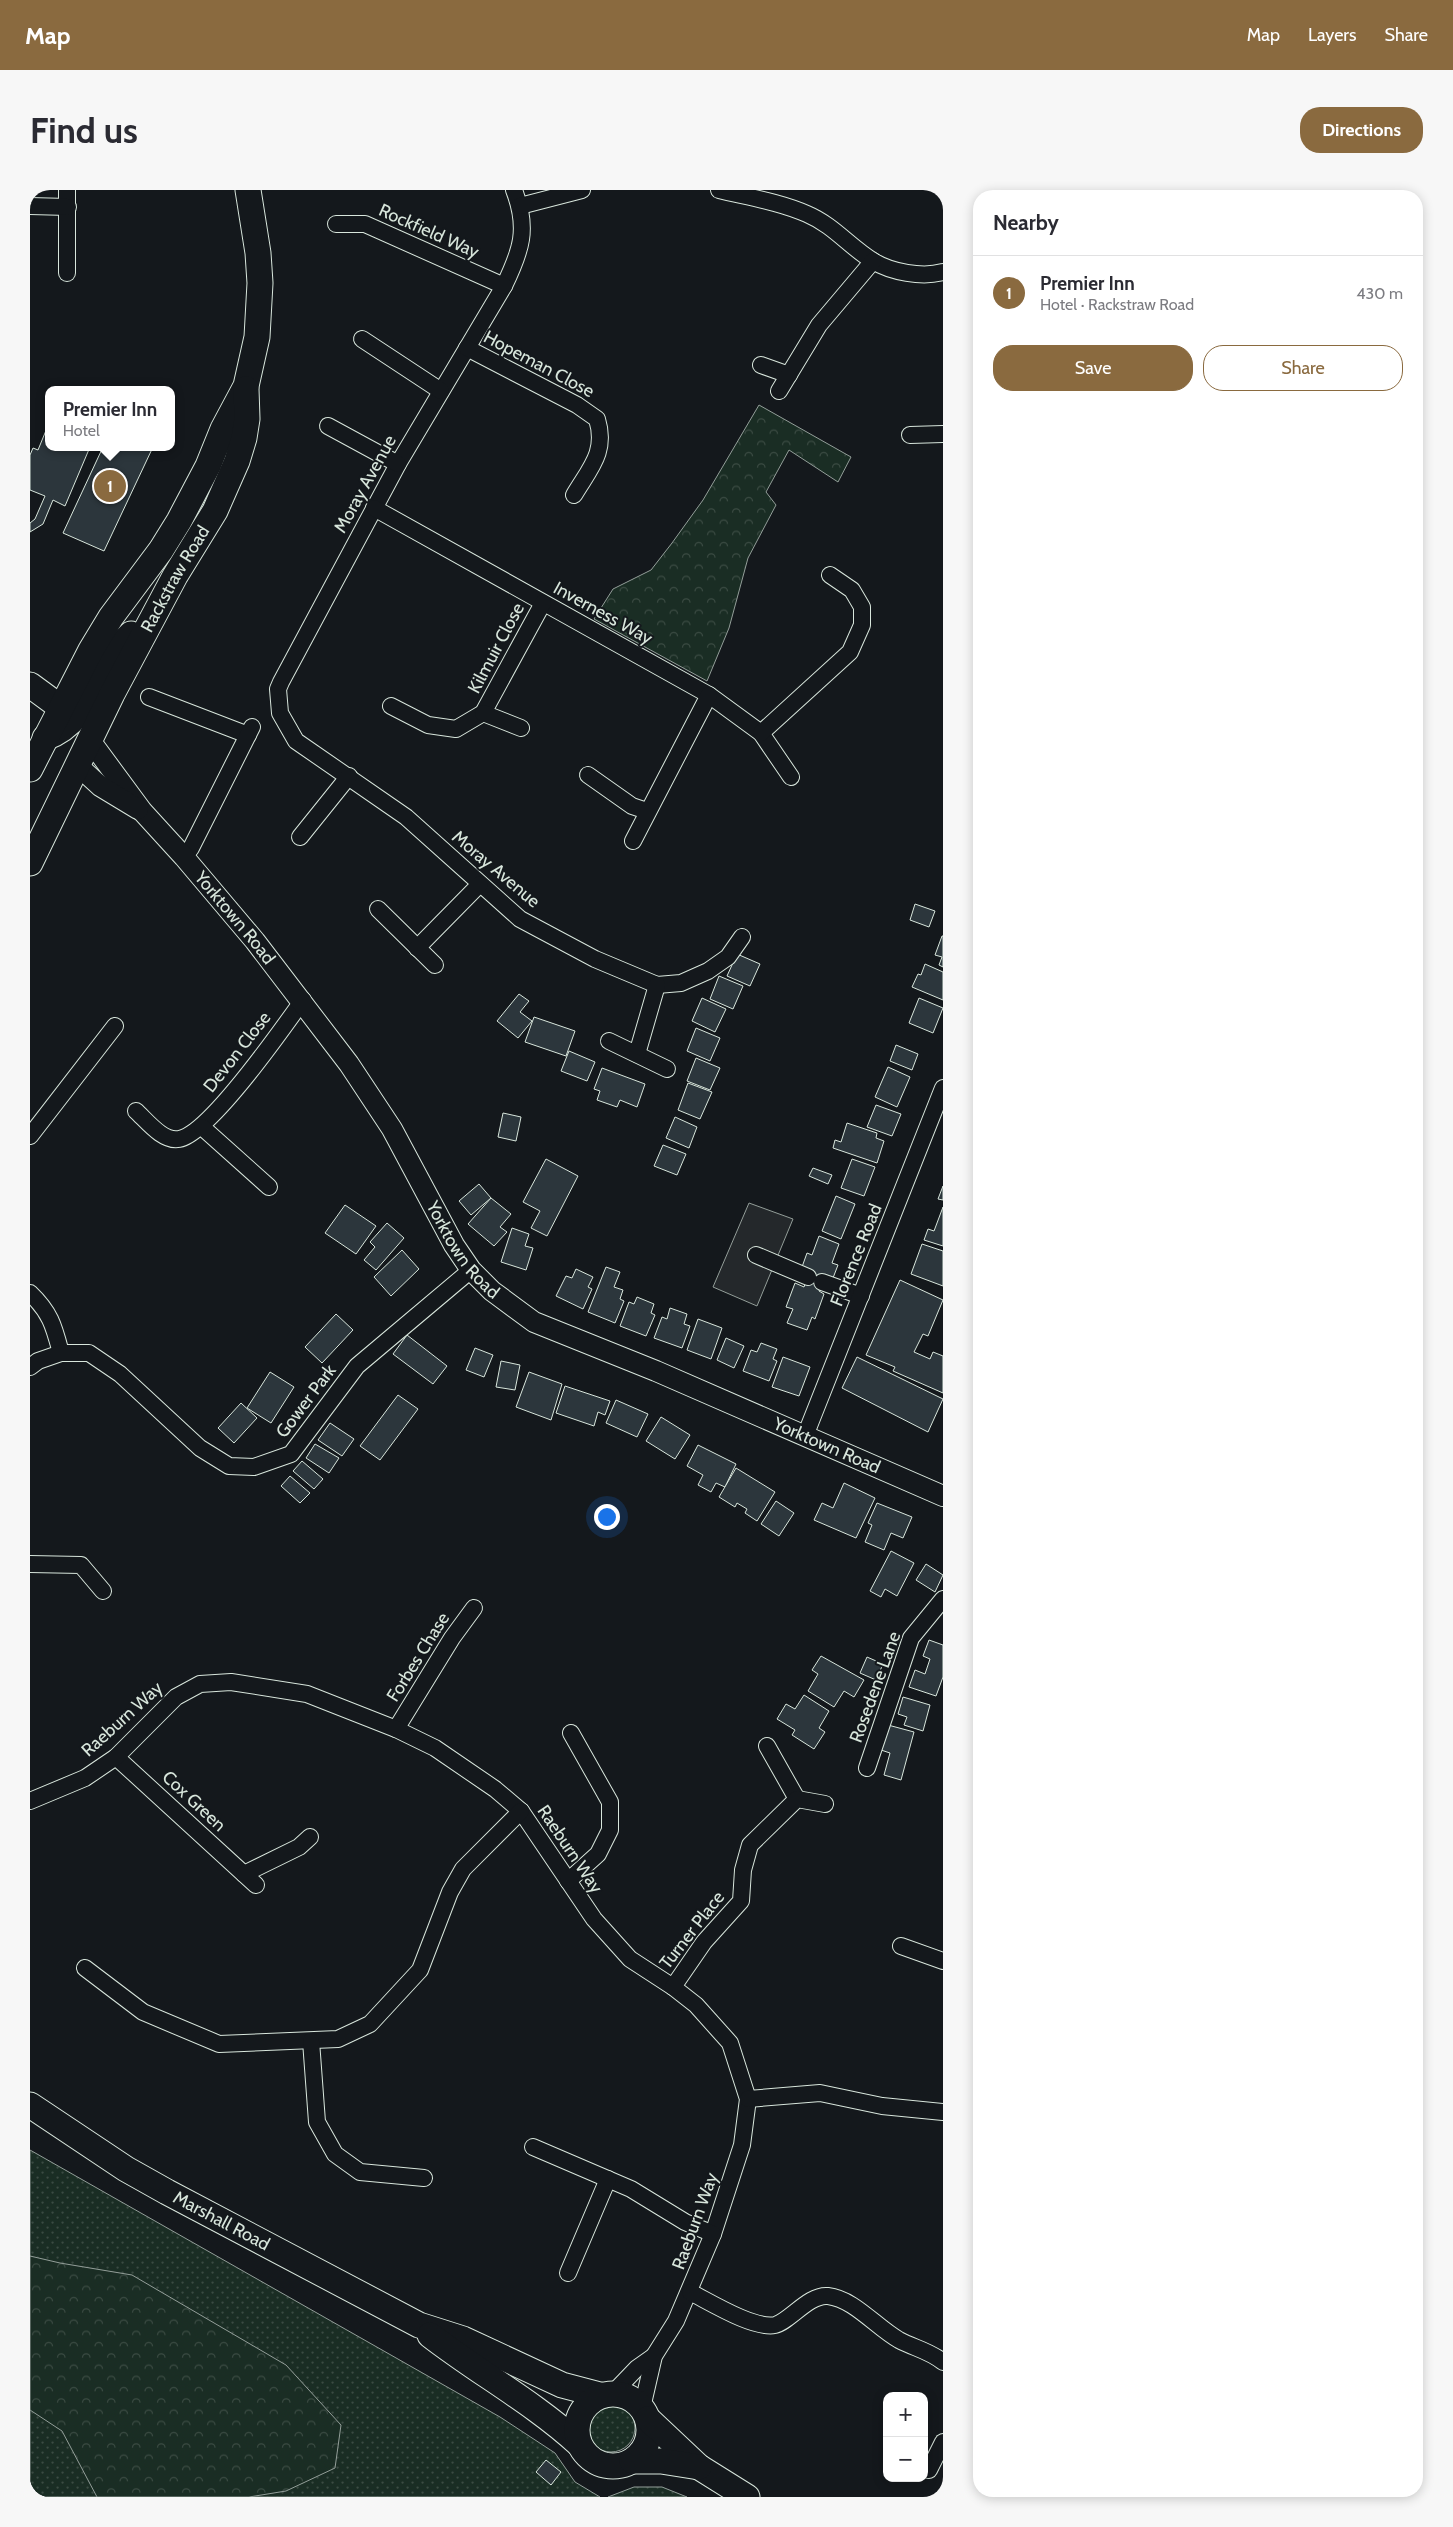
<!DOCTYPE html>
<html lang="en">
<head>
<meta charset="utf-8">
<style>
  body { margin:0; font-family:Cabin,sans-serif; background:#f7f7f7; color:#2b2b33 }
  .controls { position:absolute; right:15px; bottom:15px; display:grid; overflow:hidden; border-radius:10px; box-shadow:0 2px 12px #0003 }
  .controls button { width:45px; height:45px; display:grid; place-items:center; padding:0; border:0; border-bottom:1px solid #e1e1e2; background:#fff; color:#2b2b33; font:25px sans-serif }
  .you { position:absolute; left:576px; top:1326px; width:18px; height:18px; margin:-12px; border:4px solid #fff; border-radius:50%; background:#1a73e8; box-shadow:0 0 0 8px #1a73e833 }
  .badge { display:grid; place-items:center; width:32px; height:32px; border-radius:50%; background:#8a6a3f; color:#fff; font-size:16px; font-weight:700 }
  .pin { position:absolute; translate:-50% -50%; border:2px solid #fff; box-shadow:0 1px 5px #0006 }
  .popup { position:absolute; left:15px; top:196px; width:130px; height:65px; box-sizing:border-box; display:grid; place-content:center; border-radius:10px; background:#fff; filter:drop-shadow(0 1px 4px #0005); font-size:16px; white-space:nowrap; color:#7c7c81 }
  .popup b { font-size:19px; color:#2b2b33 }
  .popup::after { content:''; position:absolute; left:50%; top:100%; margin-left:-10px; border:10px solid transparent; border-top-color:#fff }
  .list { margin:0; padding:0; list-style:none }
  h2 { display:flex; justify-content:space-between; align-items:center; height:65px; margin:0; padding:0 20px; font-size:21px }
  h2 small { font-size:16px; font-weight:400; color:#7c7c81 }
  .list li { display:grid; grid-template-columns:32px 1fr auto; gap:15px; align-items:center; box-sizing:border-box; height:75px; padding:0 20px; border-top:1px solid #e1e1e2 }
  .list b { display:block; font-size:19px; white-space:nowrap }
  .list p { margin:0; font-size:16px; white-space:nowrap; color:#7c7c81 }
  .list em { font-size:16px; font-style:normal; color:#7c7c81 }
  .actions { display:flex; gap:10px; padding:15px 20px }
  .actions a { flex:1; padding:11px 0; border:1px solid #8a6a3f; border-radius:20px; text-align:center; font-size:18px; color:#8a6a3f }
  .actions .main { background:#8a6a3f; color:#fff }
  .map { position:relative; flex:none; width:913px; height:2307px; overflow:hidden; border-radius:20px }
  header { display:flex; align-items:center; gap:30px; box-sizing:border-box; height:70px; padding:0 25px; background:#8a6a3f; color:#fff }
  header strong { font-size:24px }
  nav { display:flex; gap:28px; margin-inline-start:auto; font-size:18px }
  .intro { display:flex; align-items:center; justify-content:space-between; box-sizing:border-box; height:120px; padding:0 30px }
  h1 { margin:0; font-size:35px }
  .button { padding:12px 22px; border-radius:20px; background:#8a6a3f; color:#fff; font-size:18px; font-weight:700 }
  main { display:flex; gap:30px; padding:0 30px }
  aside { flex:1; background:#fff; border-radius:20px; box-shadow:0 2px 12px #0003 }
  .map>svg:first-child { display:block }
  .grass { fill:url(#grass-dots); stroke:#939e99 }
  .forest { fill:url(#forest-crowns); stroke:#939e99 }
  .parking { fill:#24282b; stroke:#939e99 }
  .building { fill:#2c363c; stroke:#d8e6dc }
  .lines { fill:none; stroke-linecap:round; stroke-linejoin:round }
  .minor-casing { stroke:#d8e6dc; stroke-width:18 }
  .tertiary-casing { stroke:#d8e6dc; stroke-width:22 }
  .primary-casing { stroke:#d8e6dc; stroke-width:27 }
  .minor { stroke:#14181c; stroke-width:16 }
  .tertiary { stroke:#14181c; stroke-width:20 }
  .primary { stroke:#14181c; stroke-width:25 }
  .labels { text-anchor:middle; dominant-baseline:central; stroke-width:4; stroke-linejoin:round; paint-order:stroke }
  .street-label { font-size:18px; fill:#d8e6dc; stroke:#14181c }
</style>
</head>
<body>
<header>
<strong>Map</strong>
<nav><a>Map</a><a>Layers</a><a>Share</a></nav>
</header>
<div class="intro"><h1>Find us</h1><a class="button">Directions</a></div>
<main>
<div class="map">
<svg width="913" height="2307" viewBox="0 0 913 2307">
  <defs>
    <pattern id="grass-dots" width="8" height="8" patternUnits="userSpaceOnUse" patternTransform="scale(1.25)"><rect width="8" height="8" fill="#1a2d24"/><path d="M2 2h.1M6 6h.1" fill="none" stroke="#3b4b43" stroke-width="1.8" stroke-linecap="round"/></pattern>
    <pattern id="forest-crowns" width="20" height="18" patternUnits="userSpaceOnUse" patternTransform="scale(1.25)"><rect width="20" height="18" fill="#1a2d24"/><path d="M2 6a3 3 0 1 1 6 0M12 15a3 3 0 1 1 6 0" fill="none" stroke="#3b4b43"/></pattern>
  </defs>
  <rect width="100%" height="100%" fill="#14181c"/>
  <g class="grass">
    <path d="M0,1960L470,2227L525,2263L545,2292L570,2307H0Z"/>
    <circle cx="581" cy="2238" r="24"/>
    <path d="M604,2297H632L657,2307H578Z"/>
  </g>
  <g class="forest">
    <path d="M729,215L821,267L808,292L759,260L736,302L746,315L718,368L699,438L677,491L564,429L583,399L621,380L642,353L673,310Z"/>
    <path d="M0,2066L30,2073L102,2085L256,2175L311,2235L305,2278L256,2301L219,2307H67L32,2241L0,2220Z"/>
  </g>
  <path class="parking" d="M719,1013L763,1029L727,1116L683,1097Z"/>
  <g class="building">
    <path d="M17,238L19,257H60L35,316L23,310L13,334L0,342V333L5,329L15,306L0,300V265L3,258L8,260Z"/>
    <path d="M73,257H123L74,361L33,343Z"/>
    <path d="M885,714L905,721L899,737L880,730Z"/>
    <path d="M912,746H913V777L909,775L912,767L905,765Z"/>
    <path d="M707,764L730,774L720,796L697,786Z"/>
    <path d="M895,774L913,782V810L882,797L888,784L891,785Z"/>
    <path d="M689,786L713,796L703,819L680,809Z"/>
    <path d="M489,804L499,811L490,822L502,831L488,848L467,831Z"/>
    <path d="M672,808L696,819L685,842L662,831Z"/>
    <path d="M889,808L913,818L903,843L879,833Z"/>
    <path d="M504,827L545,841L536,866L495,852Z"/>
    <path d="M666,838L690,848L680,871L657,861Z"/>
    <path d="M866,855L888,864L882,880L860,871Z"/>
    <path d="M539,861L565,872L557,891L531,881Z"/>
    <path d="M666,868L690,878L680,900L657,891Z"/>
    <path d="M858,877L880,887L867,917L845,907Z"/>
    <path d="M572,878L615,894L607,917L590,910L587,917L567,910L570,901L564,899Z"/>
    <path d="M658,893L682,902L670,929L648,920Z"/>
    <path d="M846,915L871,924L862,946L837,937Z"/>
    <path d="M473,923L491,927L486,951L468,947Z"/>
    <path d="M645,927L667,937L659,958L636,948Z"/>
    <path d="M817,933L847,943L846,948L854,951L847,973L803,958L805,950L811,952Z"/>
    <path d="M633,955L656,964L647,985L624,976Z"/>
    <path d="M516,969L548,986L517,1046L501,1038L510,1021L493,1012Z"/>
    <path d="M822,969L845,977L834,1006L811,998Z"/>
    <path d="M783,978L802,985L798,994L779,986Z"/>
    <path d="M449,994L461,1008L441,1025L429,1011Z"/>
    <path d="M913,996V1010L908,1009Z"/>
    <path d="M806,1006L825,1014L811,1049L792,1041Z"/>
    <path d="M461,1008L481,1024L470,1037L477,1042L464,1056L438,1034Z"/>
    <path d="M315,1015L346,1036L326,1064L295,1043Z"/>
    <path d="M913,1017V1056L894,1050L898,1039L904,1041Z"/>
    <path d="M357,1033L374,1048L346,1080L334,1070L345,1057L340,1052Z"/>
    <path d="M482,1038L499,1044L495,1056L503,1058L496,1080L471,1072Z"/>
    <path d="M789,1046L809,1054L802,1073L808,1075L803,1088L795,1085L789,1101L794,1104L785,1129L782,1127L777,1140L757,1133L763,1119L756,1117L765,1093L774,1097L780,1080L772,1077L777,1063L782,1065Z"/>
    <path d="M892,1054L913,1061V1096L881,1084Z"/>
    <path d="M372,1060L389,1079L361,1106L344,1087Z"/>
    <path d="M576,1077L590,1082L584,1097L593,1100L590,1109L594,1111L585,1133L558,1122Z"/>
    <path d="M546,1079L563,1087L558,1097L562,1099L553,1119L526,1106L536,1086L542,1088Z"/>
    <path d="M870,1090L913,1110L898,1146L893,1144L884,1162L900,1169L903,1162L913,1166V1203L863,1181L865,1177L836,1165Z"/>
    <path d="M607,1107L624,1114L621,1123L625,1125L616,1146L590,1136L599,1112L604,1114Z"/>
    <path d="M640,1118L657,1124L654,1134L660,1136L652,1158L624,1148L632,1127L637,1129Z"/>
    <path d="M306,1124L323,1140L292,1173L275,1157Z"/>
    <path d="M668,1129L692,1138L681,1169L657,1160Z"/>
    <path d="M377,1145L417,1176L403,1194L363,1164Z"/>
    <path d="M696,1148L714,1156L704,1178L687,1170Z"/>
    <path d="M731,1153L747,1159L743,1169L747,1171L739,1191L713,1181L721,1160L727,1162Z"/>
    <path d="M445,1158L463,1165L454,1187L436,1180Z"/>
    <path d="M753,1167L780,1177L769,1206L742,1197Z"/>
    <path d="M827,1167L913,1209L898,1242L812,1198Z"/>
    <path d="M471,1171L490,1175L485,1200L466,1197Z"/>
    <path d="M240,1182L264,1197L241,1233L217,1218Z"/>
    <path d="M499,1182L532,1194L521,1230L486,1217Z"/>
    <path d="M535,1196L580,1211L575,1225L568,1222L564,1236L526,1223Z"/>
    <path d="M368,1205L388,1219L350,1270L330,1256Z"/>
    <path d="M586,1210L618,1224L607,1247L576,1233Z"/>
    <path d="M211,1213L227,1228L204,1253L188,1238Z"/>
    <path d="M631,1227L660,1245L645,1269L616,1251Z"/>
    <path d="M300,1233L324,1249L312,1266L288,1250Z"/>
    <path d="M285,1254L309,1268L299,1283L276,1268Z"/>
    <path d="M668,1255L706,1274L695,1297L686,1293L681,1302L668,1295L673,1285L657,1276Z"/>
    <path d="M272,1271L293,1289L284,1299L263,1281Z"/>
    <path d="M706,1278L745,1302L727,1331L715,1323L717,1319L707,1313L705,1317L689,1307Z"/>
    <path d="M260,1286L280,1303L270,1313L251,1296Z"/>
    <path d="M814,1293L845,1308L826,1348L784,1330L792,1313L803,1318Z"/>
    <path d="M746,1311L764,1323L749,1346L731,1334Z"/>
    <path d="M847,1313L882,1327L873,1348L861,1343L854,1360L835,1352L842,1335L838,1333Z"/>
    <path d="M861,1361L884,1373L867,1406L855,1399L851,1407L840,1401Z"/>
    <path d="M896,1374L913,1385L905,1402L886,1390Z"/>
    <path d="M899,1450L913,1455V1487L906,1506L879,1497L885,1480L895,1484L900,1469L893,1466Z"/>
    <path d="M791,1466L834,1490L824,1507L814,1501L804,1517L778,1501L788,1484L782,1480Z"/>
    <path d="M837,1467L853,1474L846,1490L830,1483Z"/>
    <path d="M774,1505L799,1521L789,1538L795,1542L784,1559L762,1545L765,1540L747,1529L756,1514L765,1519Z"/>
    <path d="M873,1507L900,1515L893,1541L874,1535L877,1527L868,1524Z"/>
    <path d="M858,1535L884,1542L871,1590L854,1585L860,1563L851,1560Z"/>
    <path d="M516,2270L531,2282L521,2295L506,2282Z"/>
  </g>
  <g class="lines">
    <g class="minor-casing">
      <g id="minor">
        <path d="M37,0V83"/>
        <path d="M484,0C499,39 491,61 474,96L368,274L251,492L248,499L250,523L266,551L376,627L490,729L565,769L627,795L651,793L678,781L698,767L712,747"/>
        <path d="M689,0C718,7 750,12 777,24C803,35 820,57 843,71C861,82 892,88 913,82"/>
        <path d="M0,16L38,17"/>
        <path d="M490,16L552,0"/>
        <path d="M306,34H335L474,96"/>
        <path d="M332,149L411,201"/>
        <path d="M437,158L547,215L567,229C577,262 560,278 544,305"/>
        <path d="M731,175L759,185"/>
        <path d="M749,201L789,135L843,71"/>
        <path d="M298,236L368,274"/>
        <path d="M880,245L913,244"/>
        <path d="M344,318L679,505L731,543L761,587"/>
        <path d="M119,507L218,545"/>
        <path d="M361,516L398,535L426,539L453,523L513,413"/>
        <path d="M453,523L491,538"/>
        <path d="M731,543L820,462L832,435V417L822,400L800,385"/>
        <path d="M558,585L602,616L617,621"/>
        <path d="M270,647L319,586"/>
        <path d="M603,651L679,505"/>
        <path d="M154,667L161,658L222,537"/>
        <path d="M348,719L405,775"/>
        <path d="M387,758L450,694"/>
        <path d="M579,851L637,879"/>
        <path d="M607,864L627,795"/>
        <path d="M106,921C117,931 133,952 149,949C179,944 253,838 273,810"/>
        <path d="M172,937L239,997"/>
        <path d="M0,946L85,836"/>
        <path d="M726,1065L778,1087"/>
        <path d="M792,1092L831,1106"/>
        <path d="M0,1103C21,1123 24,1137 31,1163"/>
        <path d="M0,1177L8,1171L31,1163H59L90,1184L170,1258L199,1276L224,1277L261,1264L327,1176L441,1080"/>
        <path d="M775,1246L913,898"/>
        <path d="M0,1374L51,1375L73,1401"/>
        <path d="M366,1539L422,1448L444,1418"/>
        <path d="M737,1556L767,1609"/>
        <path d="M86,1567L226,1695"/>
        <path d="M837,1578L881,1448L913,1409"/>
        <path d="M0,1611L55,1588L86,1567L146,1507L170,1494L201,1492L277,1504L366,1539L405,1558L465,1599L491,1621L564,1729L600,1769L643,1797L666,1815L700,1853L718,1909L712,1955L683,2044L646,2131L624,2166L612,2218"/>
        <path d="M214,1684L269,1657L280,1647"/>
        <path d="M538,1691L568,1664L580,1640V1612L541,1543"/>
        <path d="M871,1756L913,1771"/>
        <path d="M55,1778L113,1822L189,1854L308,1849L340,1834L390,1780L420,1702L433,1679L491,1621"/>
        <path d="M643,1797L674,1752L711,1711L713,1680L720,1655L767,1609L795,1614"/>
        <path d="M281,1851L287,1932L305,1964L330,1982L394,1988"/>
        <path d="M718,1909L790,1903L852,1916L913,1922"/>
        <path d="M503,1957L601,1999L655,2032L683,2044"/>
        <path d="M538,2083L578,1989"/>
        <path d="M660,2102C680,2112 723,2139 745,2135C759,2132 779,2104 798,2106C824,2109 846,2137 869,2150C884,2158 900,2161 913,2172"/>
        <path d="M583,2203L607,2178L624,2166"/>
        <path d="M899,2280L913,2252"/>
      </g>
    </g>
    <g class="tertiary-casing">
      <g id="tertiary">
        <path id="s1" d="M59,549L112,621L154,667L225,751L319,874L362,939L424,1055L441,1080L462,1101L504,1132L626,1181L913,1306"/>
        <path d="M46,574L70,596L108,619"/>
      </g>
    </g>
    <g class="primary-casing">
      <g id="primary">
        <path d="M0,495L30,517L41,528"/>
        <path d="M15,548C62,532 67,475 101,444"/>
        <path d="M0,579L61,460L81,427L131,360L149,331L178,276L193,239L216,196L227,147L230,93L228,63L218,0"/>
        <path id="s2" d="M0,673L82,504L145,386L185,321L207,271L214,248L217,229L216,199"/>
        <path id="s3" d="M0,1915L96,1979L137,2002L389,2135L433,2149L532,2195L570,2205"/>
        <path d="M400,2145C449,2183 503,2212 549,2254"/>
        <circle cx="583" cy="2240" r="36"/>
        <path d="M618,2229L669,2277L717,2307"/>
        <path d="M602,2271H631L669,2277"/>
      </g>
    </g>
    <use href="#minor" class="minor"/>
    <use href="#tertiary" class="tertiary"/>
    <use href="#primary" class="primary"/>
  </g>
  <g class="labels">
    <g class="street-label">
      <text transform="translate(399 41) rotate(24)">Rockfield Way</text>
      <text transform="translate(509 174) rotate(28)">Hopeman Close</text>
      <text transform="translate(335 294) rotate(-61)">Moray Avenue</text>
      <text stroke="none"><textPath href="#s2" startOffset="319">Rackstraw Road</textPath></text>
      <text transform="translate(573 423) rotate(29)">Inverness Way</text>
      <text transform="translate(466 458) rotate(-62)">Kilmuir Close</text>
      <text transform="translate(466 679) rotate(40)">Moray Avenue</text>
      <text stroke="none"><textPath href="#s1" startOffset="231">Yorktown Road</textPath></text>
      <text transform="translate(207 862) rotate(-52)">Devon Close</text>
      <text stroke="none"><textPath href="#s1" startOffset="635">Yorktown Road</textPath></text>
      <text transform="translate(826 1065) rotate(-68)">Florence Road</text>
      <text transform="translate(276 1211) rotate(-53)">Gower Park</text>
      <text stroke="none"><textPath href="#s1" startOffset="1056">Yorktown Road</textPath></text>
      <text transform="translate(388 1467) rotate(-58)">Forbes Chase</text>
      <text transform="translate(845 1497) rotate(-70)">Rosedene Lane</text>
      <text transform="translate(92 1529) rotate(-42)">Raeburn Way</text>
      <text transform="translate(164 1611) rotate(43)">Cox Green</text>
      <text transform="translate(540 1659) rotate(56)">Raeburn Way</text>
      <text transform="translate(662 1740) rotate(-52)">Turner Place</text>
      <text stroke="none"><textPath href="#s3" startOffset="224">Marshall Road</textPath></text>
      <text transform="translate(665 2031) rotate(-70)">Raeburn Way</text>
    </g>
  </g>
</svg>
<div class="controls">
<button>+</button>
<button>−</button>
</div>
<div class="you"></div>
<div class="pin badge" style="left:80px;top:296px">1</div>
<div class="popup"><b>Premier Inn</b>Hotel</div>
</div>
<aside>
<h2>Nearby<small></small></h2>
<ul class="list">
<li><span class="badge">1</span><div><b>Premier Inn</b><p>Hotel · Rackstraw Road</p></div><em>430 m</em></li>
</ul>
<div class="actions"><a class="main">Save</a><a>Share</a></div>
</aside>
</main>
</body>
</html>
